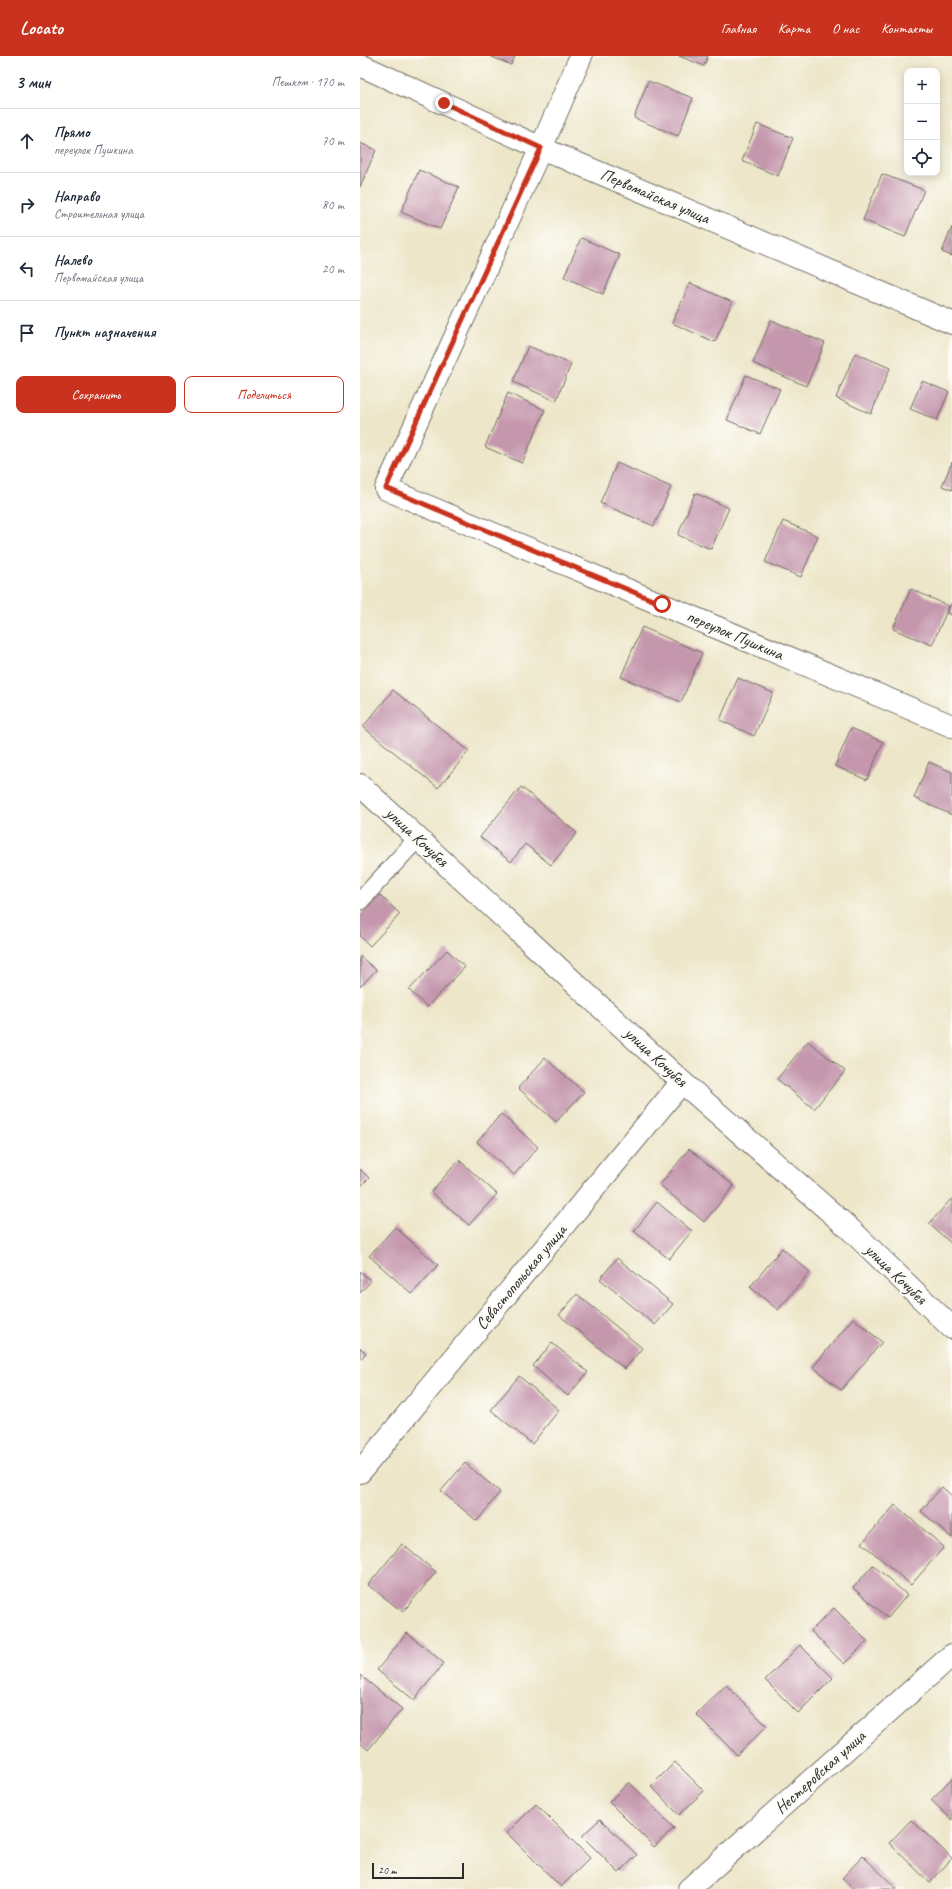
<!DOCTYPE html>
<html lang="ru">
<head>
<meta charset="utf-8">
<style>
  body { margin:0; font-family:Caveat,sans-serif; background:#f2f2f3; color:#1f2937 }
  .controls { position:absolute; right:12px; top:12px; display:grid; overflow:hidden; border-radius:8px; box-shadow:0 2px 10px #0003 }
  .controls button { width:36px; height:36px; display:grid; place-items:center; padding:0; border:0; border-bottom:1px solid #e0e1e3; background:#fff; color:#1f2937; font:20px sans-serif }
  .scale { position:absolute; left:12px; bottom:10px; width:92px; box-sizing:border-box; padding-left:4px; border:2px solid #2b2b2b; border-top:0; font-size:11px; line-height:14px; white-space:nowrap; color:#2b2b2b; -webkit-text-stroke:3px #fdfcf7; paint-order:stroke }
  .stop { position:absolute; width:12px; height:12px; margin:-9px; border:3px solid #c8321e; border-radius:50%; background:#fff }
  .stop.end { background:#c8321e; border-color:#fff; box-shadow:0 1px 4px #0008 }
  .list { margin:0; padding:0; list-style:none }
  h2 { display:flex; justify-content:space-between; align-items:center; height:52px; margin:0; padding:0 16px; font-size:17px }
  h2 small { font-size:13px; font-weight:400; color:#747a83 }
  .list li { display:grid; grid-template-columns:26px 1fr auto; gap:12px; align-items:center; box-sizing:border-box; height:64px; padding:0 16px; border-top:1px solid #e0e1e3 }
  .list b { display:block; font-size:15px; white-space:nowrap }
  .list p { margin:0; font-size:13px; white-space:nowrap; color:#747a83 }
  .list em { font-size:13px; font-style:normal; color:#747a83 }
  .actions { display:flex; gap:8px; padding:12px 16px }
  .actions a { flex:1; padding:9px 0; border:1px solid #c8321e; border-radius:8px; text-align:center; font-size:14px; color:#c8321e }
  .actions .main { background:#c8321e; color:#fff }
  .icon { flex:none; width:22px; height:22px; fill:none; stroke:currentColor; stroke-width:2; stroke-linecap:round; stroke-linejoin:round }
  .map { position:relative; flex:none; width:592px; height:1833px; overflow:hidden }
  header { display:flex; align-items:center; gap:24px; box-sizing:border-box; height:56px; padding:0 20px; background:#c8321e; color:#fff }
  header strong { font-size:19px }
  nav { display:flex; gap:22px; margin-inline-start:auto; font-size:14px }
  main { display:flex }
  aside { flex:1; background:#fff }
  .map>svg:first-child { display:block }
  .building { fill:#c597ad }
  .lines { fill:none; stroke-linecap:round; stroke-linejoin:round }
  .lane-casing { stroke:#6f6c62; stroke-width:19 }
  .street-casing { stroke:#6f6c62; stroke-width:24 }
  .lane { stroke:#fff; stroke-width:17 }
  .street { stroke:#fff; stroke-width:22 }
  .route { stroke:#c8321e; stroke-width:5 }
  .labels { text-anchor:middle; dominant-baseline:central; stroke-width:4; stroke-linejoin:round; paint-order:stroke }
  .street-label { font-size:17px; fill:#2b2b2b; stroke:#fdfcf7 }
</style>
</head>
<body>
<header>
<strong>Locato</strong>
<nav><a>Главная</a><a>Карта</a><a>О нас</a><a>Контакты</a></nav>
</header>
<main>
<aside>
<h2>3 мин<small>Пешком · 170 m</small></h2>
<ul class="list">
<li><svg class="icon" aria-label="ahead" viewBox="0 0 24 24"><path d="M12 20V5M6 11l6-6 6 6"/></svg><div><b>Прямо</b><p>переулок Пушкина</p></div><em>70 m</em></li>
<li><svg class="icon" aria-label="right" viewBox="0 0 24 24"><path d="M7 20v-9h11M14 6l5 5-5 5"/></svg><div><b>Направо</b><p>Строительная улица</p></div><em>80 m</em></li>
<li><svg class="icon" aria-label="left" viewBox="0 0 24 24"><path d="M17 20v-9H6M10 6l-5 5 5 5"/></svg><div><b>Налево</b><p>Первомайская улица</p></div><em>20 m</em></li>
<li><svg class="icon" aria-label="arrive" viewBox="0 0 24 24"><path d="M6 21V4h12l-3 4 3 4H6"/></svg><div><b>Пункт назначения</b></div></li>
</ul>
<div class="actions"><a class="main">Сохранить</a><a>Поделиться</a></div>
</aside>
<div class="map">
<svg width="592" height="1833" viewBox="0 0 592 1833">
  <rect width="100%" height="100%" fill="#fdfcf7"/>
  <filter id="ink" filterUnits="userSpaceOnUse"><feTurbulence type="fractalNoise" baseFrequency=".025" numOctaves="2"/><feDisplacementMap in="SourceGraphic" scale="8" xChannelSelector="R" yChannelSelector="G"/><feConvolveMatrix kernelMatrix="1 2 1 2 8 2 1 2 1" color-interpolation-filters="sRGB"/></filter>
  <filter id="wash" filterUnits="userSpaceOnUse"><feTurbulence type="fractalNoise" baseFrequency=".012" numOctaves="4" result="noise"/><feDisplacementMap in="SourceGraphic" scale="16" xChannelSelector="R" yChannelSelector="G"/><feGaussianBlur stdDeviation="0.9" result="paint"/><feColorMatrix in="noise" values="0 0 0 0 0 0 0 0 0 0 0 0 0 0 0 0 0 1.4 0 .05"/><feComposite in="paint" operator="in"/></filter>
  <g filter="url(#wash)">
    <rect width="100%" height="100%" fill="#ede6c9"/>
    <g id="blocks">
      <g class="building">
        <path d="M130,0H155L151,9Z"/>
        <path d="M319,0H348L344,10Z"/>
        <path d="M288,25L333,42L318,80L274,62Z"/>
        <path d="M397,68L433,82L418,120L382,105Z"/>
        <path d="M0,87L16,94L0,131Z"/>
        <path d="M59,114L99,131L80,173L41,156Z"/>
        <path d="M522,118L564,134L545,181L503,164Z"/>
        <path d="M592,171V200L582,196Z"/>
        <path d="M221,182L260,199L243,238L204,221Z"/>
        <path d="M330,227L372,246L355,286L312,267Z"/>
        <path d="M411,264L465,287L446,330L393,307Z"/>
        <path d="M168,290L211,308L196,345L153,326Z"/>
        <path d="M495,297L530,312L511,358L476,342Z"/>
        <path d="M386,319L420,333L400,378L367,364Z"/>
        <path d="M562,325L589,336L577,364L550,353Z"/>
        <path d="M148,337L185,354L162,407L125,391Z"/>
        <path d="M592,406V434L582,430Z"/>
        <path d="M257,407L311,431L294,470L240,447Z"/>
        <path d="M335,437L369,452L351,493L318,479Z"/>
        <path d="M423,465L458,480L441,521L405,506Z"/>
        <path d="M551,533L589,550L572,589L533,573Z"/>
        <path d="M592,546V559L587,557Z"/>
        <path d="M282,571L342,597L321,646L261,621Z"/>
        <path d="M378,622L413,637L394,680L360,664Z"/>
        <path d="M33,634L109,695L78,732L3,671Z"/>
        <path d="M491,672L523,686L507,724L475,710Z"/>
        <path d="M569,706L592,716V759L554,742Z"/>
        <path d="M161,731L217,777L191,809L165,788L151,806L120,781Z"/>
        <path d="M20,839L40,858L10,890L0,880V860Z"/>
        <path d="M87,894L105,911L67,951L49,934Z"/>
        <path d="M0,900L16,914L0,931Z"/>
        <path d="M448,985L485,1015L454,1053L417,1023Z"/>
        <path d="M185,1002L224,1036L196,1066L158,1032Z"/>
        <path d="M141,1058L178,1091L154,1119L117,1086Z"/>
        <path d="M329,1093L374,1130L344,1166L300,1129Z"/>
        <path d="M99,1104L137,1138L109,1169L71,1136Z"/>
        <path d="M0,1113L9,1122L0,1131Z"/>
        <path d="M592,1142V1188L569,1168Z"/>
        <path d="M297,1146L332,1175L309,1203L274,1175Z"/>
        <path d="M35,1171L78,1209L52,1238L9,1200Z"/>
        <path d="M422,1192L450,1216L418,1254L390,1231Z"/>
        <path d="M257,1202L313,1248L295,1269L240,1223Z"/>
        <path d="M0,1215L11,1225L0,1237Z"/>
        <path d="M217,1238L282,1292L265,1313L199,1259Z"/>
        <path d="M493,1262L522,1286L481,1334L453,1311Z"/>
        <path d="M192,1287L228,1316L208,1340L173,1310Z"/>
        <path d="M0,1292L6,1297L0,1304Z"/>
        <path d="M159,1320L199,1354L172,1388L131,1354Z"/>
        <path d="M105,1407L140,1436L117,1465L81,1435Z"/>
        <path d="M582,1431L592,1440V1482L561,1455Z"/>
        <path d="M535,1449L584,1491L551,1529L502,1487Z"/>
        <path d="M42,1488L76,1516L43,1556L8,1529Z"/>
        <path d="M513,1509L547,1539L528,1562L493,1532Z"/>
        <path d="M474,1552L507,1585L484,1608L451,1575Z"/>
        <path d="M47,1577L84,1607L54,1644L17,1614Z"/>
        <path d="M440,1589L473,1622L438,1657L405,1624Z"/>
        <path d="M0,1619L42,1653L8,1694L0,1687Z"/>
        <path d="M366,1629L407,1670L377,1699L336,1658Z"/>
        <path d="M315,1706L344,1735L319,1759L291,1730Z"/>
        <path d="M592,1722V1764L571,1744Z"/>
        <path d="M269,1726L314,1772L294,1791L249,1746Z"/>
        <path d="M176,1748L230,1802L201,1831L147,1777Z"/>
        <path d="M240,1763L277,1799L259,1817L222,1780Z"/>
        <path d="M551,1764L592,1802L570,1827L529,1787Z"/>
        <path d="M503,1800L537,1833H494L482,1822Z"/>
      </g>
    </g>
  </g>
  <g filter="url(#ink)">
    <use href="#blocks" fill-opacity="0" stroke="#6f6c62" stroke-width="1"/>
    <g class="lines">
      <g class="lane-casing">
        <path id="lane" d="M0,845L58,782"/>
      </g>
      <g class="street-casing">
        <g id="street">
          <path d="M221,0L181,92L26,433L592,670"/>
          <path d="M0,9L181,92L592,267"/>
          <path d="M0,729L322,1026L491,1174L592,1272"/>
          <path d="M0,1416L322,1026"/>
          <path d="M329,1833L592,1599"/>
        </g>
      </g>
      <use href="#lane" class="lane"/>
      <use href="#street" class="street"/>
    </g>
  </g>
  <g class="lines" filter="url(#ink)">
    <path class="route" d="M84,47L181,92L26,432L302,548"/>
  </g>
  <g class="labels">
    <g class="street-label">
      <text transform="translate(295 140) rotate(23)">Первомайская улица</text>
      <text transform="translate(375 579) rotate(23)">переулок Пушкина</text>
      <text transform="translate(57 781) rotate(43)">улица Кочубея</text>
      <text transform="translate(296 1001) rotate(43)">улица Кочубея</text>
      <text transform="translate(536 1218) rotate(44)">улица Кочубея</text>
      <text transform="translate(161 1221) rotate(-50)">Севастопольская улица</text>
      <text transform="translate(460 1716) rotate(-42)">Нестеровская улица</text>
    </g>
  </g>
</svg>
<div class="controls">
<button>+</button>
<button>−</button>
<button><svg class="icon" aria-label="locate" viewBox="0 0 24 24"><circle cx="12" cy="12" r="6"/><path d="M12 2v4M12 18v4M2 12h4M18 12h4"/></svg></button>
</div>
<div class="scale">20 m</div>
<div class="stop" style="left:302px;top:548px"></div>
<div class="stop end" style="left:84px;top:47px"></div>
</div>
</main>
</body>
</html>
